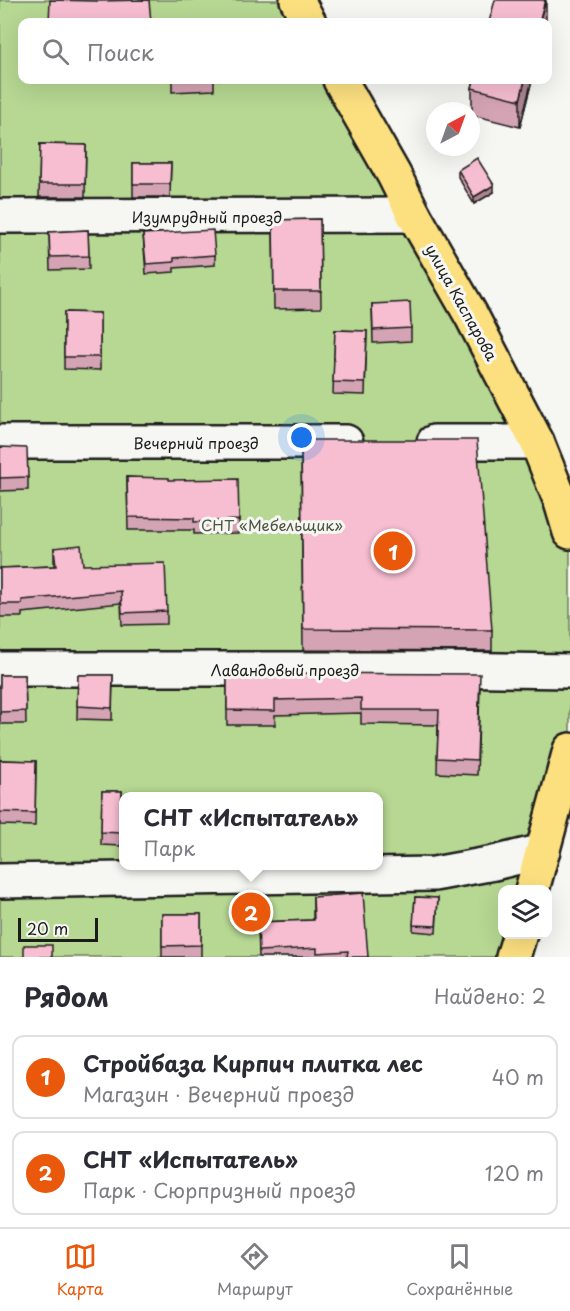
<!DOCTYPE html>
<html lang="ru">
<head>
<meta charset="utf-8">
<style>
  body { margin:0; font-family:"Playpen Sans",sans-serif; background:#f2f2f3; color:#2b2b33 }
  .controls { position:absolute; right:18px; bottom:18px; display:grid; overflow:hidden; border-radius:12px; box-shadow:0 6px 24px #0002 }
  .controls button { width:54px; height:54px; display:grid; place-items:center; padding:0; border:0; border-bottom:2px solid #e1e1e2; background:#fff; color:#2b2b33; font:30px sans-serif }
  .compass { position:absolute; left:426px; top:102px; width:54px; height:54px; border-radius:50%; background:#fff; box-shadow:0 6px 24px #0002; rotate:41deg }
  .scale { position:absolute; left:18px; bottom:15px; width:80px; box-sizing:border-box; padding-left:6px; border:3px solid #1c1c1c; border-top:0; font-size:16px; line-height:21px; white-space:nowrap; color:#1c1c1c; -webkit-text-stroke:4px #f6f6f2; paint-order:stroke }
  .you { position:absolute; left:302px; top:438px; width:21px; height:21px; margin:-15px; border:4px solid #fff; border-radius:50%; background:#1a73e8; box-shadow:0 0 0 9px #1a73e833 }
  .badge { display:grid; place-items:center; width:39px; height:39px; border-radius:50%; background:#ea580c; color:#fff; font-size:20px; font-weight:700 }
  .pin { position:absolute; translate:-50% -50%; border:3px solid #fff; box-shadow:0 2px 6px #0006 }
  .popup { position:absolute; left:119px; top:792px; width:264px; height:78px; box-sizing:border-box; display:grid; place-content:center; border-radius:12px; background:#fff; filter:drop-shadow(0 2px 4px #0005); font-size:20px; white-space:nowrap; color:#7c7c81 }
  .popup b { font-size:22px; color:#2b2b33 }
  .popup::after { content:''; position:absolute; left:50%; top:100%; margin-left:-12px; border:12px solid transparent; border-top-color:#fff }
  .list { margin:0; padding:0; list-style:none }
  h2 { display:flex; justify-content:space-between; align-items:center; height:78px; margin:0; padding:0 24px; font-size:26px }
  h2 small { font-size:20px; font-weight:400; color:#7c7c81 }
  .list li { display:grid; grid-template-columns:39px 1fr auto; gap:18px; align-items:center; box-sizing:border-box; height:84px; margin:0 12px 12px; padding:0 12px; border:2px solid #e1e1e2; border-radius:12px }
  .list b { display:block; font-size:22px; white-space:nowrap }
  .list p { margin:0; font-size:20px; white-space:nowrap; color:#7c7c81 }
  .list em { font-size:20px; font-style:normal; color:#7c7c81 }
  .icon { flex:none; width:33px; height:33px; fill:none; stroke:currentColor; stroke-width:2; stroke-linecap:round; stroke-linejoin:round }
  .map { position:relative; flex:none; width:570px; height:957px; overflow:hidden }
  .search { position:absolute; background:#fff; box-shadow:0 6px 24px #0002; left:18px; right:18px; top:18px; height:66px; display:flex; align-items:center; gap:15px; box-sizing:border-box; padding:0 21px; border-radius:12px; color:#7c7c81; font-size:22px }
  .sheet { height:270px; background:#fff }
  nav { display:flex; justify-content:space-around; align-items:center; box-sizing:border-box; height:84px; border-top:2px solid #e1e1e2; background:#fff; font-size:16px; color:#7c7c81 }
  nav a { display:grid; justify-items:center; gap:3px }
  nav .on { color:#ea580c }
  .map>svg:first-child { display:block }
  .green { fill:#b6d892; stroke:#697a57; stroke-width:1.5; fill-rule:evenodd }
  .lines { fill:none; stroke-linecap:round; stroke-linejoin:round }
  .minor-casing { stroke:#1c1c1c; stroke-width:38 }
  .major-casing { stroke:#1c1c1c; stroke-width:38 }
  .minor { stroke:#f6f6f2; stroke-width:33 }
  .major { stroke:#fce080; stroke-width:33 }
  .wall { fill:#d4a3b4; stroke:#1c1c1c; stroke-width:1.5 }
  .shaded-wall { fill:#ad8592; stroke:#1c1c1c; stroke-width:1.5 }
  .building { fill:#f7bed1; stroke:#1c1c1c; stroke-width:1.5 }
  .labels { text-anchor:middle; dominant-baseline:central; stroke-width:6; stroke-linejoin:round; paint-order:stroke }
  .street-label { font-size:15px; fill:#1c1c1c; stroke:#f6f6f2 }
  .park-label { font-size:15px; fill:#4a543f; stroke:#f6f6f2 }
</style>
</head>
<body>
<div class="map">
<svg width="570" height="957" viewBox="0 0 570 957">
  <rect width="100%" height="100%" fill="#f6f6f2"/>
  <filter id="ink" filterUnits="userSpaceOnUse"><feTurbulence type="fractalNoise" baseFrequency=".0167" numOctaves="2"/><feDisplacementMap in="SourceGraphic" scale="12" xChannelSelector="R" yChannelSelector="G"/><feConvolveMatrix kernelMatrix="1 2 1 2 8 2 1 2 1" color-interpolation-filters="sRGB"/></filter>
  <g filter="url(#ink)">
    <path class="green" d="M0,0H297L309,22H22V80H340L570,531V750L532,889L502,890V934L520,935L513,957H0ZM124,796H378V866H124Z"/>
    <g class="lines">
      <g class="minor-casing">
        <g id="minor">
          <path d="M0,216L414,215"/>
          <path d="M0,442H346"/>
          <path d="M434,442H537"/>
          <path d="M0,669H440L570,671"/>
          <path d="M0,881L434,874L494,863L543,851"/>
        </g>
      </g>
      <g class="major-casing">
        <g id="major">
          <path d="M297,0L309,22"/>
          <path d="M340,80L394,175L414,215L471,315L537,442L561,502L570,532"/>
          <path d="M532,890L570,750"/>
          <path d="M513,957L520,934"/>
        </g>
      </g>
      <use href="#minor" class="minor"/>
      <use href="#major" class="major"/>
    </g>
    <g class="wall">
      <path d="M172,80H214V90L172,92Z"/>
      <path d="M474,80H532L520,127L472,115V88Z"/>
      <path d="M40,144L86,145L85,197H39Z"/>
      <path d="M133,163H171L170,197H133Z"/>
      <path d="M458,170L494,192L474,204L458,177Z"/>
      <path d="M320,219L321,308L274,309L273,220Z"/>
      <path d="M88,230L89,269L50,270L49,232Z"/>
      <path d="M143,234L215,255V265L174,268V272L146,274Z"/>
      <path d="M372,304L411,328V341L373,343Z"/>
      <path d="M64,312L100,313V370L64,369Z"/>
      <path d="M335,330L367,331L365,395L333,394Z"/>
      <path d="M301,440L492,630V651L303,650Z"/>
      <path d="M0,447L28,477V490L0,491Z"/>
      <path d="M127,477L169,480L239,520V533L194,534V530H128Z"/>
      <path d="M54,548L83,565L167,611V624L122,625L121,603L22,613V617H0V568L54,566Z"/>
      <path d="M227,673L480,688L477,775L437,773L438,725L361,724V713L275,715V725H227Z"/>
      <path d="M0,675H25L26,724H0Z"/>
      <path d="M78,675H113L112,720L77,719Z"/>
      <path d="M0,760L36,761L35,826L0,825Z"/>
      <path d="M102,791H122L121,846L101,845Z"/>
      <path d="M313,897L368,957H259L258,922L313,920Z"/>
      <path d="M415,897L438,898L436,933L413,931Z"/>
      <rect x="162" y="914" width="39" height="43"/>
    </g>
    <g class="shaded-wall">
      <path d="M546,0V22H539Z"/>
      <path d="M525,80H532L520,127V100Z"/>
      <path d="M494,185V192L474,204V197Z"/>
    </g>
    <g class="building">
      <path d="M50,0L96,1L149,0L151,22H49Z"/>
      <path d="M495,0H545L539,22H489Z"/>
      <path d="M474,80H525L520,100L472,88Z"/>
      <path d="M40,144L86,145L85,184H39Z"/>
      <path d="M477,158L494,185L474,197L458,170Z"/>
      <path d="M133,163H171L170,184H133Z"/>
      <path d="M320,219L321,291H274L273,220Z"/>
      <path d="M88,230L89,256L50,257L49,232Z"/>
      <path d="M213,230L215,255L174,258V262L146,264L143,234Z"/>
      <path d="M410,302L411,328L373,330L372,304Z"/>
      <path d="M64,312L100,313V357H64Z"/>
      <path d="M335,330L367,331L365,383L333,382Z"/>
      <path d="M301,440H477L492,630L303,629Z"/>
      <path d="M0,447L27,448L28,477L0,478Z"/>
      <path d="M127,477L169,478V480L238,479L239,520L194,522V518L128,517Z"/>
      <path d="M81,545L83,565L165,563L167,611L122,613L121,591L22,600V604H0V568L56,566L54,548Z"/>
      <path d="M227,673L480,674L477,760L437,758L439,710H361V698L275,700V711L227,710Z"/>
      <path d="M0,675H25L26,711L0,712Z"/>
      <path d="M78,675H113L112,708L77,706Z"/>
      <path d="M0,760L36,761L35,813L0,812Z"/>
      <path d="M102,791H122L121,833L101,832Z"/>
      <path d="M363,893L368,957H347L348,951L317,953V948L259,951L258,922L314,920L313,897Z"/>
      <path d="M415,897L438,898L436,926L413,925Z"/>
      <path d="M162,914H201V945L162,946Z"/>
      <rect x="24" y="945" width="28" height="12"/>
    </g>
  </g>
  <g class="labels">
    <g class="street-label">
      <text x="207" y="216">Изумрудный проезд</text>
      <text transform="translate(462 302) rotate(61)">улица Каспарова</text>
      <text x="196" y="442">Вечерний проезд</text>
      <text x="285" y="669">Лавандовый проезд</text>
    </g>
    <g class="park-label">
      <text x="272" y="524">СНТ «Мебельщик»</text>
    </g>
  </g>
</svg>
<div class="controls">
<button><svg class="icon" aria-label="layers" viewBox="0 0 24 24"><path d="M12 4l9 5-9 5-9-5zM3 14l9 5 9-5"/></svg></button>
</div>
<svg class="compass" viewBox="-18 -18 36 36"><path d="M0-13l5 13h-10z" fill="#e53935"/><path d="M0 13l5-13h-10z" fill="#7c7c81"/></svg>
<div class="scale">20 m</div>
<div class="you"></div>
<div class="pin badge" style="left:393px;top:551px">1</div>
<div class="pin badge" style="left:251px;top:912px">2</div>
<div class="popup"><b>СНТ «Испытатель»</b>Парк</div>
<div class="search"><svg class="icon" aria-label="search" viewBox="0 0 24 24"><circle cx="10" cy="10" r="6"/><path d="M15 15l6 6"/></svg>Поиск</div>
</div>
<section class="sheet">
<h2>Рядом<small>Найдено: 2</small></h2>
<ul class="list">
<li><span class="badge">1</span><div><b>Стройбаза Кирпич плитка лес</b><p>Магазин · Вечерний проезд</p></div><em>40 m</em></li>
<li><span class="badge">2</span><div><b>СНТ «Испытатель»</b><p>Парк · Сюрпризный проезд</p></div><em>120 m</em></li>
</ul>
</section>
<nav>
<a class="on"><svg class="icon" aria-label="map" viewBox="0 0 24 24"><path d="M3 6l6-2 6 2 6-2v14l-6 2-6-2-6 2zM9 4v14M15 6v14"/></svg>Карта</a>
<a><svg class="icon" aria-label="directions" viewBox="0 0 24 24"><path d="M12 3l9 9-9 9-9-9zM9 14v-3h6M13 9l2 2-2 2"/></svg>Маршрут</a>
<a><svg class="icon" aria-label="saved" viewBox="0 0 24 24"><path d="M7 4h10v16l-5-4-5 4z"/></svg>Сохранённые</a>
</nav>
</body>
</html>
